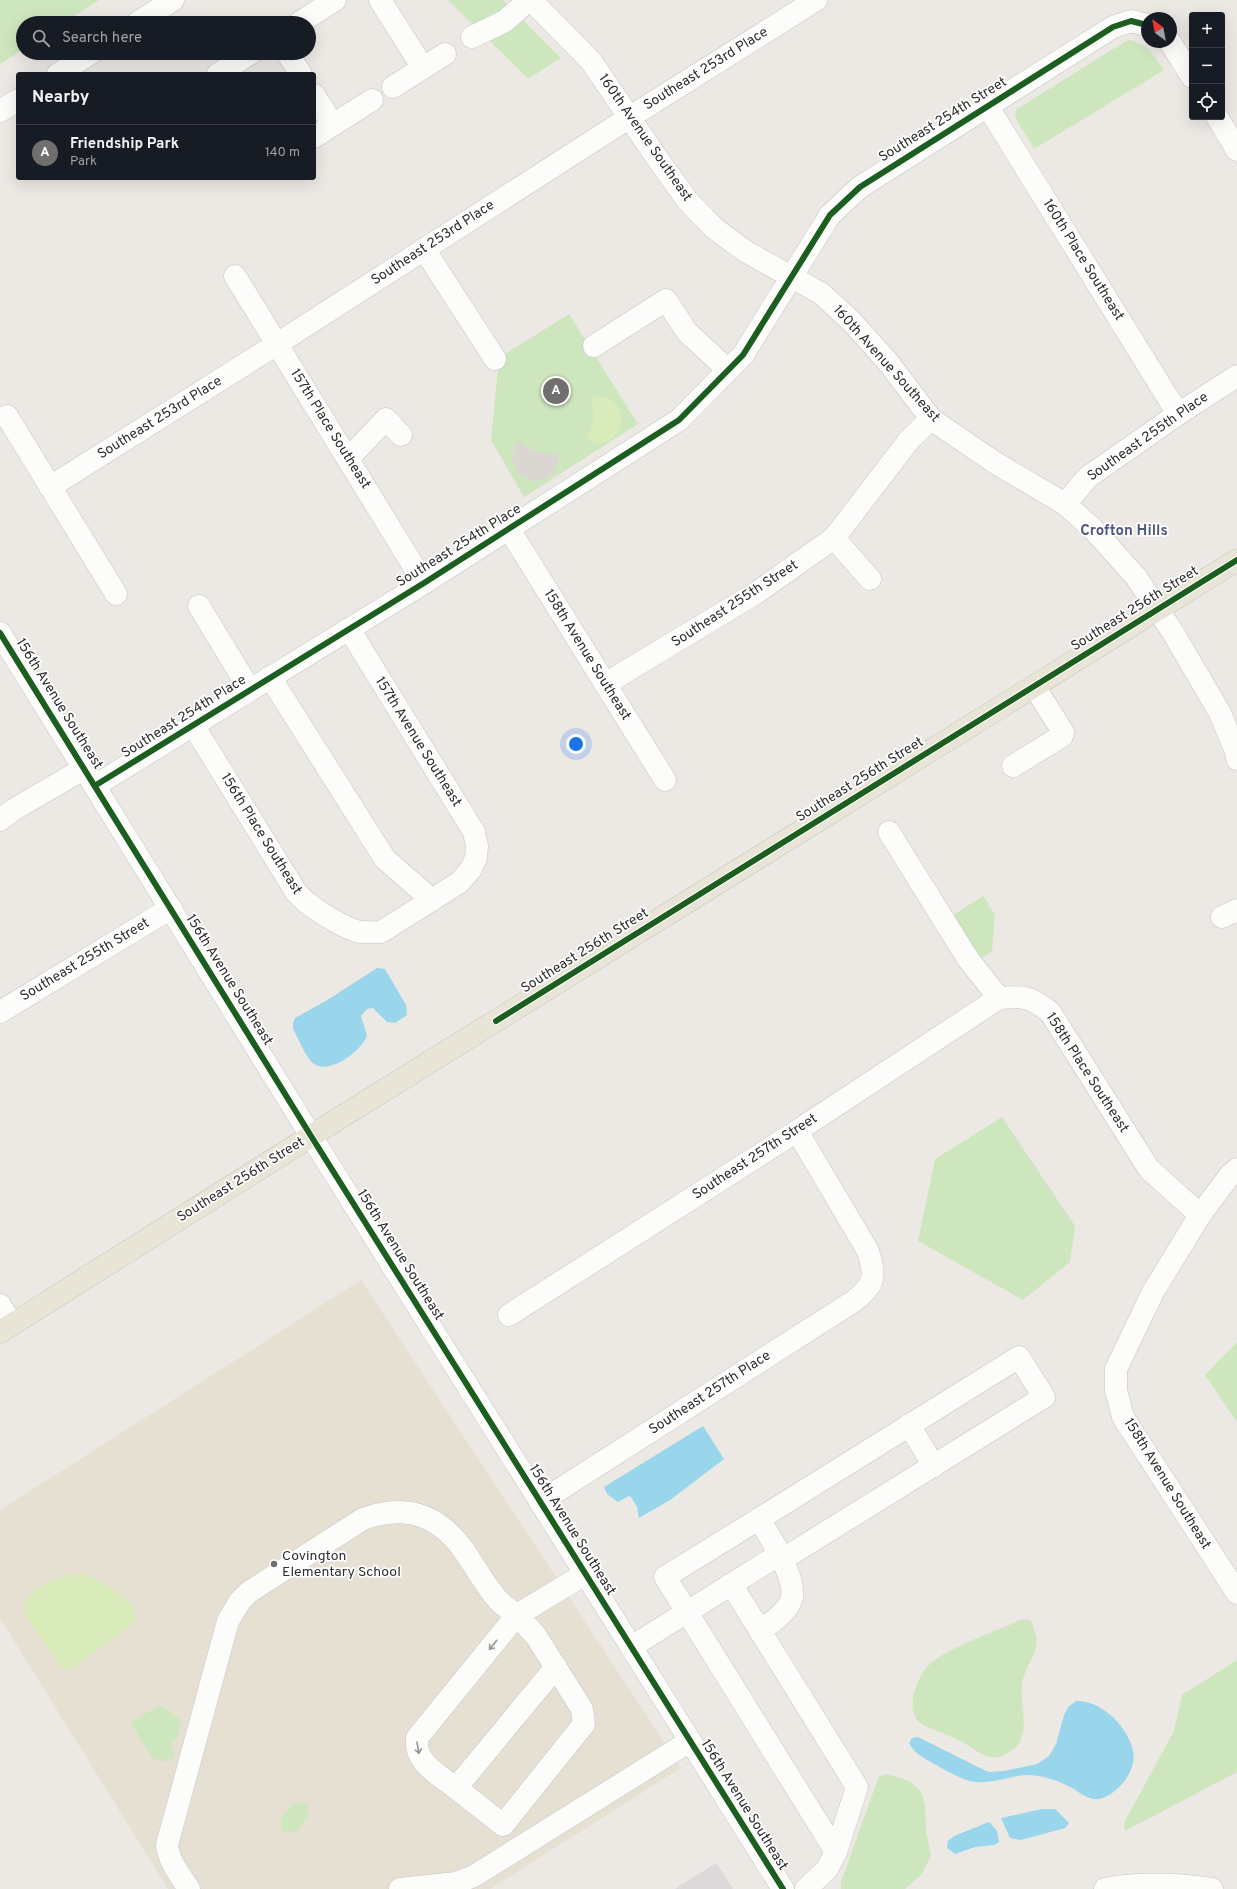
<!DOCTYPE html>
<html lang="en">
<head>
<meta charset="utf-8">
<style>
  body { margin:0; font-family:Overpass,sans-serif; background:#20242c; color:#f1f3f6 }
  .controls { position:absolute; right:12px; top:12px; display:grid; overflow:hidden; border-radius:4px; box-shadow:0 4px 16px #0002 }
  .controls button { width:36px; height:36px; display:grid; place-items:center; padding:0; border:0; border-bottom:1px solid #363941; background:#171b24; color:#f1f3f6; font:20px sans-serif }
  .compass { position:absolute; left:1141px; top:12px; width:36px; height:36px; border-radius:50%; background:#171b24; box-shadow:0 4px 16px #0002; rotate:328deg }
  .you { position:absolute; left:576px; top:744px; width:14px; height:14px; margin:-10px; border:3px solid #fff; border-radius:50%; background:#1a73e8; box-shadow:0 0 0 6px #1a73e833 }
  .badge { display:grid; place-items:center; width:26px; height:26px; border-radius:50%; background:#706f6e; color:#fff; font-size:13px; font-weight:700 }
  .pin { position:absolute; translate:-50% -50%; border:2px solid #fff; box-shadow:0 1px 4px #0006 }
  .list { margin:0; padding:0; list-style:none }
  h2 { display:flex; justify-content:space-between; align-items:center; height:52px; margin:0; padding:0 16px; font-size:17px }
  h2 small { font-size:13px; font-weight:400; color:#9ea1a6 }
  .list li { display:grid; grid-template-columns:26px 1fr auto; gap:12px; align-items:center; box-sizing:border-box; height:56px; padding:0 16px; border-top:1px solid #363941 }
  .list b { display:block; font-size:15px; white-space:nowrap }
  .list p { margin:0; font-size:13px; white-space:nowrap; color:#9ea1a6 }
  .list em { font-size:13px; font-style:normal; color:#9ea1a6 }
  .icon { flex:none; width:22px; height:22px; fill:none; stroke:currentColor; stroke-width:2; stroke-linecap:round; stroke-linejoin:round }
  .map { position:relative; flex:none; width:1237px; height:1889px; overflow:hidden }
  .search { position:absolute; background:#171b24; box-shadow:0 4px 16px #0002; left:16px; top:16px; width:300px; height:44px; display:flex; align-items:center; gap:10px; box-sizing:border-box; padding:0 14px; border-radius:22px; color:#9ea1a6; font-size:15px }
  .panel { position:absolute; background:#171b24; box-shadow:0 4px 16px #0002; left:16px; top:72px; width:300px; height:108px; border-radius:4px }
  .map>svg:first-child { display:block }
  .industrial { fill:#dcd9db }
  .education { fill:#e6e0d3 }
  .green { fill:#cee6be }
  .pitch { fill:#d9eabb }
  .plaza { fill:#dad6d2 }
  .water { fill:#99d6ec }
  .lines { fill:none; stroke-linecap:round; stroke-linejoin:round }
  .minor-casing { stroke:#c5c4c5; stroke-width:23 }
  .major-casing { stroke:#c6c5c4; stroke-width:23 }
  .minor { stroke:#fcfcfb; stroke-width:22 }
  .major { stroke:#e8e4d6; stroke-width:22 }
  .cycleway-casing { stroke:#fff; stroke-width:8 }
  .cycleway { stroke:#1b5e20; stroke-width:6 }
  .oneway { stroke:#959594 }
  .poi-dot { fill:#706f6e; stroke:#fff; stroke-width:1.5 }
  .labels { text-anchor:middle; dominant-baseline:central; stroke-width:3.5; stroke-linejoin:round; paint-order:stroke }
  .street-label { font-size:14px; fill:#2e2e2e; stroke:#fff }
  .poi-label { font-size:14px; fill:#2e2e2e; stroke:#fff; text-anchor:start }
  .neighbourhood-label { font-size:15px; font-weight:bold; fill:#4d5680; stroke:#fff }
</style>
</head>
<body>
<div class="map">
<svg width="1237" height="1889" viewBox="0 0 1237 1889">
  <rect width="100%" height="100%" fill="#ece8e4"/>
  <path class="industrial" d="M716,1863L733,1889H675Z"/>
  <path class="education" d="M361,1280L681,1768L490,1889H168L0,1618V1510Z"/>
  <g class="green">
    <path d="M0,0H99L63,23H23V49L0,64Z"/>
    <path d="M448,0H503L561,58L528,79Z"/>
    <path d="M1131,40L1147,47L1164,70L1034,149L1016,119L1015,114L1017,109L1126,41Z"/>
    <path d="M569,314L638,424L524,497L491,440L499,358Z"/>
    <path d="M983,896L995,915L992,951L978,960L950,917Z"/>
    <path d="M1002,1117L1075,1226L1070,1262L1023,1300L918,1241L935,1159Z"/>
    <path d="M1237,1342V1422L1205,1375Z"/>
    <path d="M1023,1619L1030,1620C1047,1652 1026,1657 1022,1685C1019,1703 1031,1731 1016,1747C1012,1751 1003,1756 998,1757C985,1760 972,1747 962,1742C950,1735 936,1732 923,1725C903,1713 916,1679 928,1666C945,1648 999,1630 1023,1619Z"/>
    <path d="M1237,1660V1772L1125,1831L1124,1823L1174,1731L1182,1695Z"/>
    <path d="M159,1705L178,1717L181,1722L177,1739L171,1743L175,1756L166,1762L152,1758L131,1723Z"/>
    <path d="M887,1774L910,1781L921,1792L925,1805L926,1830L931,1856L921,1875L905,1889H841V1882L879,1776Z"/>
    <path d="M307,1803L308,1817L297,1831L282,1833L281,1819L292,1804Z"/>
  </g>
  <g class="pitch">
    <path d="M600,396C643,407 613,459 586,439C594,425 595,413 591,397Z"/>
    <path d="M83,1574C102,1580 136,1598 136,1621L70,1670L62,1668L23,1613C26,1584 59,1576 83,1574Z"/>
  </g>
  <path class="plaza" d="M520,440L523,445L537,452L553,454L558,452L559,458L557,467L552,475L544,479L535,481L526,478L518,473L514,465L512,456L515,447Z"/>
  <g class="water">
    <path d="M377,968L385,969L406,1005L407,1015L395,1023L387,1022L373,1008L367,1009L361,1016L367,1035C363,1050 330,1075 314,1064C305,1057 299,1039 293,1029V1023L295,1018L329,999Z"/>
    <path d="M703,1426L724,1459L670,1500L639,1518L637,1507L631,1497L629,1496L618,1502L607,1494L604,1487Z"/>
    <path d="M1076,1701C1101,1700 1128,1726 1133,1751C1137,1769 1121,1790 1105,1797C1092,1804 1081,1793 1070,1787C1063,1783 1055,1780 1047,1778C1017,1769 1003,1784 976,1782C962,1781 946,1770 934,1764C925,1758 914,1754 909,1743L912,1738L918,1737L982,1769L989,1772L1004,1771L1037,1764L1049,1756L1056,1744L1064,1715L1068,1707Z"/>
    <path d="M1042,1809H1055L1069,1823L1065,1828L1021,1840L1010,1838L1001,1818Z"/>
    <path d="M989,1822L997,1831L999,1842L994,1845L975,1847L955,1854L947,1848L948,1841L954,1836Z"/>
  </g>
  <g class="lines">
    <g class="minor-casing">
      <g id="minor">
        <path d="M380,0L423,68"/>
        <path d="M531,0L591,61L657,158L687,200L714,228L745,251L822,294L852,322L888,362L931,419L994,462L1065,504L1092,528L1136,577L1172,631L1220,713L1236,752L1237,759"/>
        <path d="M137,23L173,0"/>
        <path d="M299,23L335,0"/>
        <path d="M472,37L505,21L529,0"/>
        <path d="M1170,42L1192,77"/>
        <path d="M287,53L301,74"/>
        <path d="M58,74L91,53"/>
        <path d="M218,74L251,53"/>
        <path d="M393,87L445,54"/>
        <path d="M314,95L333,125"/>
        <path d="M988,107L1178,414"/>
        <path d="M0,111L18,100"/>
        <path d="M1217,117L1237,150"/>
        <path d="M314,137L372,100"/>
        <path d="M424,249L495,359"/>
        <path d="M235,276L424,583"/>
        <path d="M594,346L666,300L687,332L728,370"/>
        <path d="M7,416L116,594"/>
        <path d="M348,459L386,419L401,435"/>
        <path d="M50,487L277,344L630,117L816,0"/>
        <path d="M1065,504L1088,477L1178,414L1237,376"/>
        <path d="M509,529L665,780"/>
        <path d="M834,538L870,579"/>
        <path d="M199,606L250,690"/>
        <path d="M0,633L311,1136L783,1889"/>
        <path d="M270,677L385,859L432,900"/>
        <path d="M605,684L756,593L834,538L910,439L931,419"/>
        <path d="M193,725L296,892C307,906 339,925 356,931C364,933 373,932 381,932L460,882L471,869L476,858L477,846L474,832L349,629"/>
        <path d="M1013,766L1062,736L1063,732L1034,686"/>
        <path d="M96,785L424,583L679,420L743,355L830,215L860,187L1113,27L1131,21L1147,25"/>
        <path d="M0,820L13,810L85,768"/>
        <path d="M889,832L968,959L999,998"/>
        <path d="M1222,917L1237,910"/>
        <path d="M0,1012L171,908"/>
        <path d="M1237,1169L1230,1175L1200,1215L1153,1292L1116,1369V1390L1123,1417L1237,1593"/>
        <path d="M0,1305L12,1324"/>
        <path d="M509,1315L797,1131L999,998C1024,996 1029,996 1050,1012L1149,1169L1200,1215"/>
        <path d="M909,1425L934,1466"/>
        <path d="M540,1502L854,1301C875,1284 876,1277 868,1251L797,1131"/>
        <path d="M759,1519L1019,1357L1044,1397L783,1559"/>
        <path d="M731,1584L857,1787L836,1852L827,1869L806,1889"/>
        <path d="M760,1631C799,1603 799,1597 780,1554"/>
        <path d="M631,1647C681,1616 730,1585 780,1554L759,1519L665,1577L687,1612L836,1852"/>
        <path d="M556,1667L456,1788L503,1825L584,1724L582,1709L536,1636L517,1615L585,1574"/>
        <path d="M189,1889C180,1875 169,1862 167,1845L228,1621L240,1601L249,1592L363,1519C401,1505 433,1512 459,1544C473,1562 483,1583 498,1600C503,1606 511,1611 517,1615L417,1738C414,1763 439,1775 456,1788"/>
        <path d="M400,1889L456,1883L474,1876L690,1741"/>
        <path d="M1105,1889C1140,1882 1176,1884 1212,1889"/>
      </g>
    </g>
    <g class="major-casing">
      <path id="major" d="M0,1332L338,1119L1237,560"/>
    </g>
    <use href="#minor" class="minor"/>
    <use href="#major" class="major"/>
    <g class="cycleway-casing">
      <g id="cycleway">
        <path d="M0,633L311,1136L783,1889"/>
        <path d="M96,785L424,583L679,420L743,355L830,215L860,187L1113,27L1131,21L1147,25"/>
        <path d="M496,1021L1237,560"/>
      </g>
    </g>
    <use href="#cycleway" class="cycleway"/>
  </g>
  <defs><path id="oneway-shaft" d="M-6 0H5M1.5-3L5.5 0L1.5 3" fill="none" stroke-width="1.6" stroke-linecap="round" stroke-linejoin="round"/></defs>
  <g class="oneway">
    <use href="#oneway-shaft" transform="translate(493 1645) rotate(129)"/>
    <use href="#oneway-shaft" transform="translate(418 1748) rotate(80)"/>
  </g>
  <circle class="poi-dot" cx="274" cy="1564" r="4"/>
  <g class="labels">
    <g class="street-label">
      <text transform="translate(706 69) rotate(-32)">Southeast 253rd Place</text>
      <text transform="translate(943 120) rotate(-32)">Southeast 254th Street</text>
      <text transform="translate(645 138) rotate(55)">160th Avenue Southeast</text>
      <text transform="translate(433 243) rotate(-33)">Southeast 253rd Place</text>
      <text transform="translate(1083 260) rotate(58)">160th Place Southeast</text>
      <text transform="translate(886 364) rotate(48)">160th Avenue Southeast</text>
      <text transform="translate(160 418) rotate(-32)">Southeast 253rd Place</text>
      <text transform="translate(330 429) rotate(58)">157th Place Southeast</text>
      <text transform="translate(1148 437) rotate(-35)">Southeast 255th Place</text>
      <text transform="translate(459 546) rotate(-32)">Southeast 254th Place</text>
      <text transform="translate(735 604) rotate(-33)">Southeast 255th Street</text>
      <text transform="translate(1135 609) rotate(-32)">Southeast 256th Street</text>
      <text transform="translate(587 655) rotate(58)">158th Avenue Southeast</text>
      <text transform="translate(59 704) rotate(58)">156th Avenue Southeast</text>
      <text transform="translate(184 717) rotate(-32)">Southeast 254th Place</text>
      <text transform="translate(418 742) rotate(58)">157th Avenue Southeast</text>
      <text transform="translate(860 780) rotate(-32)">Southeast 256th Street</text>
      <text transform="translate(261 834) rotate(58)">156th Place Southeast</text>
      <text transform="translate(585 951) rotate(-32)">Southeast 256th Street</text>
      <text transform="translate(85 960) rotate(-31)">Southeast 255th Street</text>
      <text transform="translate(229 980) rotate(58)">156th Avenue Southeast</text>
      <text transform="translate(1087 1073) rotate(57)">158th Place Southeast</text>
      <text transform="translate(755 1157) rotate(-33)">Southeast 257th Street</text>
      <text transform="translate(241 1180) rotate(-32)">Southeast 256th Street</text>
      <text transform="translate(400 1255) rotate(58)">156th Avenue Southeast</text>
      <text transform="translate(710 1393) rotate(-33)">Southeast 257th Place</text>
      <text transform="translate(1167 1484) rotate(58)">158th Avenue Southeast</text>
      <text transform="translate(572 1530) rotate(58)">156th Avenue Southeast</text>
      <text transform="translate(744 1805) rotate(58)">156th Avenue Southeast</text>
    </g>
    <g class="poi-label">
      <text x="282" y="1556">Covington<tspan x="282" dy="16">Elementary School</tspan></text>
    </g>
    <g class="neighbourhood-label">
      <text x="1124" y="531">Crofton Hills</text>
    </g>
  </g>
</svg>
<div class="controls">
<button>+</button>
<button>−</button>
<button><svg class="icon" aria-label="locate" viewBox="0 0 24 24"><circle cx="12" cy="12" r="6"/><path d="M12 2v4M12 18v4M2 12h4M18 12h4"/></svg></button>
</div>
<svg class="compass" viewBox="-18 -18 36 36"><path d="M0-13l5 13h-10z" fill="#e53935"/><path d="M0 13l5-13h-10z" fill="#9ea1a6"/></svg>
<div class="you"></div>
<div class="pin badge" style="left:556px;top:391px">A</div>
<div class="search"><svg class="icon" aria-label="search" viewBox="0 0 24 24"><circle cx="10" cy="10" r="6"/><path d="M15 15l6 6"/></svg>Search here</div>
<section class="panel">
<h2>Nearby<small></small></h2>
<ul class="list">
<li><span class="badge">A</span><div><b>Friendship Park</b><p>Park</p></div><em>140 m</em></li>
</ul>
</section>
</div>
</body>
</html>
